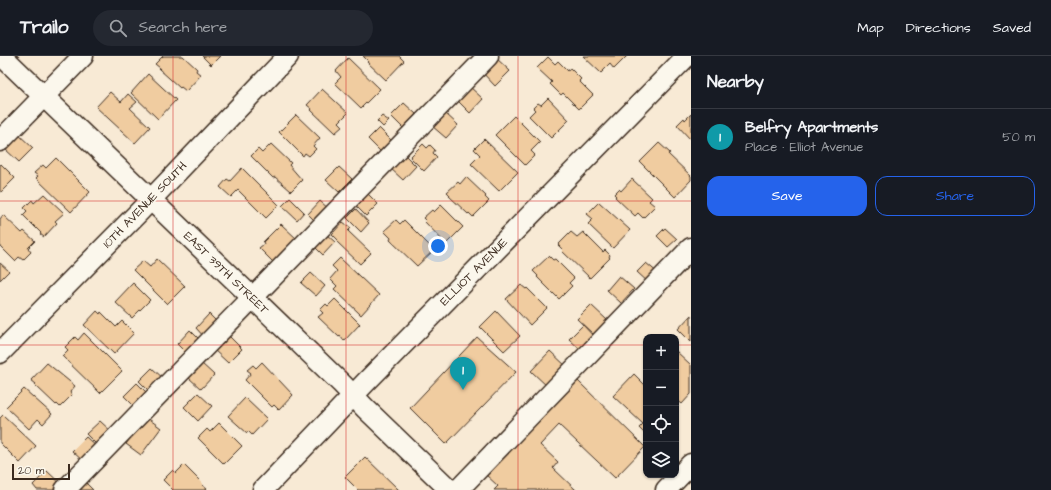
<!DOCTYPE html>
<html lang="en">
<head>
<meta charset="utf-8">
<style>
  body { margin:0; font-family:"Architects Daughter",sans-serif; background:#242831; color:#f1f3f6 }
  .controls { position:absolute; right:12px; bottom:12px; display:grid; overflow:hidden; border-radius:8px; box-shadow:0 1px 3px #0004 }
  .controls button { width:36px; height:36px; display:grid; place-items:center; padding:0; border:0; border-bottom:1px solid #363941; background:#171b24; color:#f1f3f6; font:20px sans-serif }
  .scale { position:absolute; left:12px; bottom:10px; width:58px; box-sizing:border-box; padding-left:4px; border:2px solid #3b2a1e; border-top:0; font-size:11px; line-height:14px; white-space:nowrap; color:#3b2a1e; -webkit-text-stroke:3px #fbf7ec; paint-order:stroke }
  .you { position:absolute; left:438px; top:190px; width:14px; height:14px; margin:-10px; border:3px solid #fff; border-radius:50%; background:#1a73e8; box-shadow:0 0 0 6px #1a73e833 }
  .badge { display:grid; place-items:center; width:26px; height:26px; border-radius:50%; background:#2563eb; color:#fff; font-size:13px; font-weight:700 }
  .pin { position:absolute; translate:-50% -33px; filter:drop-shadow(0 1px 2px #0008) }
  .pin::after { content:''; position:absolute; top:21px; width:14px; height:12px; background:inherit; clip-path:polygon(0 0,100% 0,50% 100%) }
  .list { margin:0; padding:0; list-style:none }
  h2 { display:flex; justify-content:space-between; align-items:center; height:52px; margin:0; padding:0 16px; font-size:17px }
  h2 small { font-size:13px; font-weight:400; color:#9ea1a6 }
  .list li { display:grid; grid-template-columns:26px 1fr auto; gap:12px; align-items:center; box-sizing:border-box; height:56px; padding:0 16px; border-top:1px solid #363941 }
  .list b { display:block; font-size:15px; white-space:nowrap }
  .list p { margin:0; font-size:13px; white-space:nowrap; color:#9ea1a6 }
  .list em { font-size:13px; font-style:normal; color:#9ea1a6 }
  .actions { display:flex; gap:8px; padding:12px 16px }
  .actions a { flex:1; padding:9px 0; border:1px solid #2563eb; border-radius:12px; text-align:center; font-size:14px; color:#2563eb }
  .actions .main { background:#2563eb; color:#fff }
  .icon { flex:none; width:22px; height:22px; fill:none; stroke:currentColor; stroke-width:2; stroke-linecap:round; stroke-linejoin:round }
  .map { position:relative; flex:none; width:691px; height:434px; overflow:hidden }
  header { display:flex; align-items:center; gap:24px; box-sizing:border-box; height:56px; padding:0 20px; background:#171b24; border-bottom:1px solid #363941 }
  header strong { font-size:19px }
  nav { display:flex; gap:22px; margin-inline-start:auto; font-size:14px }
  .search { width:280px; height:36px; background:#242831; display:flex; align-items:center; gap:10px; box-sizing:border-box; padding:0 14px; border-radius:22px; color:#9ea1a6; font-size:15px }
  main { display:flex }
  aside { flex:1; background:#171b24 }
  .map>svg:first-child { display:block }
  .building { fill:#f0cca0; stroke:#3b2a1e }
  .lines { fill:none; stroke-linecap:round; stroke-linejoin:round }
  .minor-casing { stroke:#3b2a1e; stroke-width:23 }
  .minor { stroke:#fbf7ec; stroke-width:20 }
  .grid { fill:none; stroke:#d62828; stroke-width:1; stroke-opacity:0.55 }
  .labels { text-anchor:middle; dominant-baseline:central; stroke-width:3.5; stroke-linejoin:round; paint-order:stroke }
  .street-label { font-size:12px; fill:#3b2a1e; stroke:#fbf7ec }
</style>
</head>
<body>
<header>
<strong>Trailo</strong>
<div class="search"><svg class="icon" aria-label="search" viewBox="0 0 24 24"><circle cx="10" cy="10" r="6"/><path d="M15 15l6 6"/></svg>Search here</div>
<nav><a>Map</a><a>Directions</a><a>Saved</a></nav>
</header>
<main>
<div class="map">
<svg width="691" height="434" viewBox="0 0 691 434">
  <rect width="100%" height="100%" fill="#f8ead5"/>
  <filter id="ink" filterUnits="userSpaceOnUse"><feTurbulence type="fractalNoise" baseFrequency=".025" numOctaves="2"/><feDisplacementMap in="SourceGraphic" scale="8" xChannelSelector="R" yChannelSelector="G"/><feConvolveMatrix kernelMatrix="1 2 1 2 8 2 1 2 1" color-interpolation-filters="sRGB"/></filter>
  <g filter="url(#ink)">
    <g class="building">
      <path d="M163,0H183L197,13L196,15L201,19L186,35L181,31L180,32L159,13L160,12L155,8Z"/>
      <path d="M202,0H220L211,9Z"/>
      <path d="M363,0H399L404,5L386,24L367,6L368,5Z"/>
      <path d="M583,0H627L614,13L610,8L601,17Z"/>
      <path d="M495,1L510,15L495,30L481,15Z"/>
      <path d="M548,1L555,8L558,5L568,15L570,12L581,23L579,25L593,39L579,53L563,37L561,39L550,28L552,26L537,12Z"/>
      <path d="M348,2L380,33L361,52L335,27L341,21L336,15Z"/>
      <path d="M148,18L176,44L158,63L131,37Z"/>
      <path d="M468,29L483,43L470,57L455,42Z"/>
      <path d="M322,33L348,57L339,66L343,70L335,77L311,54L312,53L307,49Z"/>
      <path d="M110,36L121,46L128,38L137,46L130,52L150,71L135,87L96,51Z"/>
      <path d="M548,42L569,64L551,82L529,60L535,54L533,52L538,47L541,49Z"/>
      <path d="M404,47L416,58L403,72L391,60Z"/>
      <path d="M445,57L458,69L446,82L432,70Z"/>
      <path d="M691,58V84L677,69L684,62L685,64Z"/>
      <path d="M296,59L320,82L313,90L316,93L309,100L305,97L303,100L279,76Z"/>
      <path d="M382,60L389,65L383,71L377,65Z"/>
      <path d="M514,60L540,86L531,95L535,99L525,109L495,79Z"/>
      <path d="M379,72L394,87L383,98L368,83Z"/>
      <path d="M18,78L33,92L19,106L4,92Z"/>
      <path d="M484,83L518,116L499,135L471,108L480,99L474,93Z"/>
      <path d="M659,87L670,97L668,98L691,120V124L675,141L640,106Z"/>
      <path d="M271,88L291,107L289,109L302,124L291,135L275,121L273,122L251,100L258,93L262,97Z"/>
      <path d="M423,88L427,92L430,89L435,94L433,97L437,101L424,115L410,101Z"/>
      <path d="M403,97L416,110L403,124L389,111Z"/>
      <path d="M56,102L90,136L71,156L36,122L38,120L34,117L43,109L46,112Z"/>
      <path d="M1,108L15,122L0,137V109Z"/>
      <path d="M339,111L352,123L339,136L326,124Z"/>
      <path d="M242,112L279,149L266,162L238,134L231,141L220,131L227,123L230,125Z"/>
      <path d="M466,121L486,140L485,141L489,145L473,161L469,157L468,158L449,140L450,139L447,136L458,126L460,128Z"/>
      <path d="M632,123L652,142L649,145L655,150L643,162L638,157L635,160L615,141L616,140L614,138L619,133L621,135Z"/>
      <path d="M366,136L378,148L366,160L354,148Z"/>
      <path d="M44,138L64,157L55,165L57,167L44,181L40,178L41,177L23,159L27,155L24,152L32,144L34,147Z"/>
      <path d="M290,142L304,156L297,164L282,150Z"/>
      <path d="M320,145L331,155L318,168L308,158Z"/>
      <path d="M599,146L630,174L613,192L588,168L593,163L587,158Z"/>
      <path d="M441,149L463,171L446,188L425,166L426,165L423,162L432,154L434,156Z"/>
      <path d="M356,153L369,167L361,176L347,162Z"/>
      <path d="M3,159L22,177L24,175L35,185L28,192L31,196L23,204L19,201L15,205L0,190V163Z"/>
      <path d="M396,164L400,168L404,164L434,194L417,210L390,184L391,182L384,175Z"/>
      <path d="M343,166L351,172L348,175L371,197L360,208L336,185L338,184L332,178Z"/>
      <path d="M281,168L298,184L274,207L259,192L264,188L263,186Z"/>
      <path d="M665,172L677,183L668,191L657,180Z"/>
      <path d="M571,176L577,181L583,176L603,196L605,194L610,199L609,201L610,202L590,222L562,195L563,194L558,189Z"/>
      <path d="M326,178L335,186L323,199L314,190Z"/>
      <path d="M549,200L553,204L555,203L574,222L569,227L572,230L559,243L537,221L538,220L533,215Z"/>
      <path d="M340,202L379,239L361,259L334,233L337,230L330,223L337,215L332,210Z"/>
      <path d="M157,203L185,230L167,248L133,214L143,205L150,211Z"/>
      <path d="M0,207L9,215L0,224Z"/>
      <path d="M646,207L658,217L649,227L637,216Z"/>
      <path d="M311,217L325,230L316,240L301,227Z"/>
      <path d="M619,220L634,233L621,247L607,234Z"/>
      <path d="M133,227L150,244L132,262L115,246Z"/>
      <path d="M521,229L526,233L527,232L547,252L530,269L506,243Z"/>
      <path d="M335,243L360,268L344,285L340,280L339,281L318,261L323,257L320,254L326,248L328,250Z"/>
      <path d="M591,249L607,264L593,278L577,263Z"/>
      <path d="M97,255L100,258L101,256L116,271L122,265L134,277L114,298L84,269Z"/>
      <path d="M496,255L520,280L504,295L480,271Z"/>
      <path d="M209,258L219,268L205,282L196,272Z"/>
      <path d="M691,259V286L678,273Z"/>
      <path d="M583,269L597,284L584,297L569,283Z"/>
      <path d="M190,274L202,286L189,300L177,288Z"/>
      <path d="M84,277L122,315L100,337L62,300L68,294L65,291L75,281L78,284Z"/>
      <path d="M227,278L242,293L228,307L213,293Z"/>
      <path d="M477,281L516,316L446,388L410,352Z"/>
      <path d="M550,295L568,312L549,332L531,315Z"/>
      <path d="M676,295L691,309V338L682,348L676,343Z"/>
      <path d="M262,306L293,339L279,354L274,349L272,351L245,324L251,317L247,314L253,309L256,312Z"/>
      <path d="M47,307L75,330L70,336L72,339L60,351L57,348L56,349L35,329L36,328L31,324Z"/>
      <path d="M201,307L214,319L201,333L188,321Z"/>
      <path d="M152,312L165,324L152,338L139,325Z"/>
      <path d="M634,318L646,330V379L639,372L643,368L613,340Z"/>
      <path d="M576,323L645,391L615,422L559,369L540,389L558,406L553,412L576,434H494L498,430L485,418Z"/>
      <path d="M137,327L151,341L138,354L124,340Z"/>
      <path d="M24,333L52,358L43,368L38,363L29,373L6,351Z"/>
      <path d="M198,337L212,350L198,365L184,351Z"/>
      <path d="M245,342L267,363L252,379L248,375L247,377L228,360Z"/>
      <path d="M3,359L36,390L20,407L0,387V362Z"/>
      <path d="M146,361L161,372L141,399L126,388Z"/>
      <path d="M100,365L114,378L100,392L86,378Z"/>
      <path d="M219,367L242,390L224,408L198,382L207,373L210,376Z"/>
      <path d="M86,381L99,393L85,407L72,395Z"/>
      <path d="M365,401L399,434H358L345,421Z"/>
      <path d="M184,409L203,428L202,429L207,433L206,434H173L163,424L173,414L176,417Z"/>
      <path d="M47,415L63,430L59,434H37L33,429Z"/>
      <path d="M85,426L93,434H77Z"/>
    </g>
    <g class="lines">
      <g class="minor-casing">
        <g id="minor">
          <path d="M2,0L342,328L366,353L450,434"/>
          <path d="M0,85L83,0"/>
          <path d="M0,297L139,156L288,0"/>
          <path d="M65,434L488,0"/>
          <path d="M263,434L366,326L687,0"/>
          <path d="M458,434L691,192"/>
          <path d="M666,434L691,408"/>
        </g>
      </g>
      <use href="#minor" class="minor"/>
    </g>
  </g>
  <path class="grid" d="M173,0V434M346,0V434M518,0V434M0,145H691M0,289H646M676,289H691"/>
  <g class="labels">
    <g class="street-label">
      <text transform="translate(145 149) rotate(-46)">10TH AVENUE SOUTH</text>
      <text transform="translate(474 216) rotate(-45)">ELLIOT AVENUE</text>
      <text transform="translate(226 217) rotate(44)">EAST 39TH STREET</text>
    </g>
  </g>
</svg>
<div class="controls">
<button>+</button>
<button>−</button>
<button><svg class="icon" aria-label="locate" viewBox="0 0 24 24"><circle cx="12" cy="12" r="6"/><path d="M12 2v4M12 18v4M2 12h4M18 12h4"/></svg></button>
<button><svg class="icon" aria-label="layers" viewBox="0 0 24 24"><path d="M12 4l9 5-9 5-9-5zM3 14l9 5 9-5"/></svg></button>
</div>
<div class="scale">20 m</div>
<div class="you"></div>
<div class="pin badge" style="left:463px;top:334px;background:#0f9aa8">1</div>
</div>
<aside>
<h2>Nearby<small></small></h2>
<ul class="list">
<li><span class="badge" style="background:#0f9aa8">1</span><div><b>Belfry Apartments</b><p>Place · Elliot Avenue</p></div><em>50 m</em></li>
</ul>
<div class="actions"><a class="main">Save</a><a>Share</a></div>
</aside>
</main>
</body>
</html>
